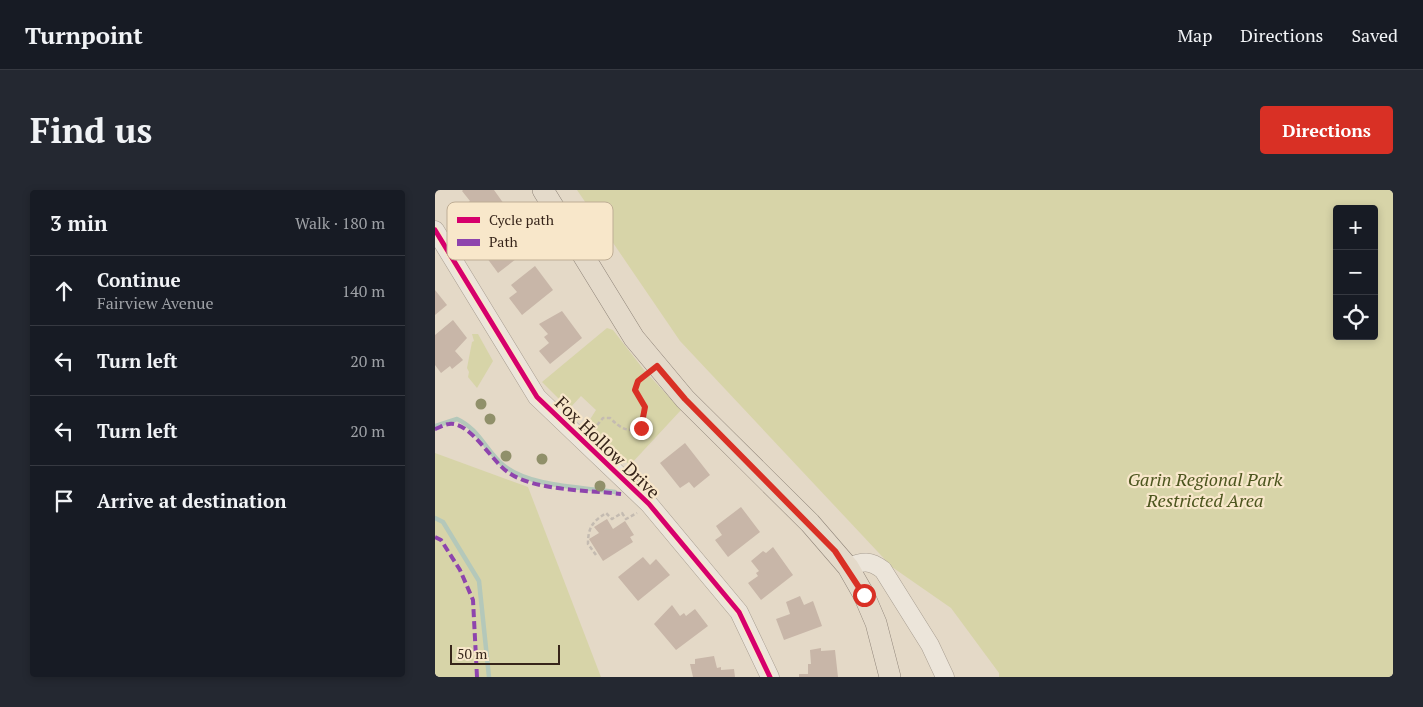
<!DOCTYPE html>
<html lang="en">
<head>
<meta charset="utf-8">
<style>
  body { margin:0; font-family:"PT Serif",serif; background:#242831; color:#f1f3f6 }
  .controls { position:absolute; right:15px; top:15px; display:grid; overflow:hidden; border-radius:5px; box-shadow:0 2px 8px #0003 }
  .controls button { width:45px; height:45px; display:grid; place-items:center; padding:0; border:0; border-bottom:1px solid #363941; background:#171b24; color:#f1f3f6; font:25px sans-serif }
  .scale { position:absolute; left:15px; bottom:12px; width:110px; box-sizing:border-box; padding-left:5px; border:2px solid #37251a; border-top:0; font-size:14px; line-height:18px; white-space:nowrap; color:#37251a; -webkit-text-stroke:4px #f8e7ca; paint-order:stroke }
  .stop { position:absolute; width:15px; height:15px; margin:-11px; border:4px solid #d93025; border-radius:50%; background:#fff }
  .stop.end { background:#d93025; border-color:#fff; box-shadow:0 1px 5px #0008 }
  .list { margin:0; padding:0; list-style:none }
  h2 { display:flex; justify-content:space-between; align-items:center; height:65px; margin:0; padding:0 20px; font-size:21px }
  h2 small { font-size:16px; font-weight:400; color:#9ea1a6 }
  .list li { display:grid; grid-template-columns:32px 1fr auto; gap:15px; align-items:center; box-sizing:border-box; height:70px; padding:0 20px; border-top:1px solid #363941 }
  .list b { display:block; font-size:19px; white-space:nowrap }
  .list p { margin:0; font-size:16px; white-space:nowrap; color:#9ea1a6 }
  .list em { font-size:16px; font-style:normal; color:#9ea1a6 }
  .icon { flex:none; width:28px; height:28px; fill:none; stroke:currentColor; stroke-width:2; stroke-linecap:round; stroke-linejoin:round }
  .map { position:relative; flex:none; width:958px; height:487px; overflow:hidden; border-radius:5px }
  header { display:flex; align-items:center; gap:30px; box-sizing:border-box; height:70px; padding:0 25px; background:#171b24; border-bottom:1px solid #363941 }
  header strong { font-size:24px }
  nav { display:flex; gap:28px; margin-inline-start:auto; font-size:18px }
  .intro { display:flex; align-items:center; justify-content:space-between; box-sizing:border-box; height:120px; padding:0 30px }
  h1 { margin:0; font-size:35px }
  .button { padding:12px 22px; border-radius:5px; background:#d93025; color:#fff; font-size:18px; font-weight:700 }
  main { display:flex; gap:30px; padding:0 30px }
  aside { flex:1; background:#171b24; border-radius:5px; box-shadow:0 2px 8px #0003 }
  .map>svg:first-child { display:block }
  .green { fill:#d7d4a8; fill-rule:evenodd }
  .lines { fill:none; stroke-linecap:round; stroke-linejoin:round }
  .stream { stroke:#b4c8ba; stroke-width:4.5 }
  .building { fill:#c8b6a8 }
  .minor-casing { stroke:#a89e91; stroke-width:19 }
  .major-casing { stroke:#8e8378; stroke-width:22 }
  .path { stroke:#c4bbb1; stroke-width:2.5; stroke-dasharray:4 2.5; stroke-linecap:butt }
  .minor { stroke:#ece5da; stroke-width:18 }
  .major { stroke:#e4daca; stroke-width:21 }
  .quiet { stroke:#8e44ad; stroke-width:4; stroke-dasharray:8 4; stroke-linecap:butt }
  .cycleway-casing { stroke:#f8e7ca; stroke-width:8 }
  .cycleway { stroke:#d6006c; stroke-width:5 }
  .tree { fill:#90906a }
  .route { stroke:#d93025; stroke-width:6 }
  .labels { text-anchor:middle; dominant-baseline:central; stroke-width:4.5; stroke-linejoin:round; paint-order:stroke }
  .street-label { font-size:18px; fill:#37251a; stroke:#f8e7ca }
  .park-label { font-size:18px; font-style:italic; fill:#4c551e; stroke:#f8e7ca }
  .key { fill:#f8e7ca; stroke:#bead95; stroke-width:1 }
  .key-label { font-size:14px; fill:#37251a }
</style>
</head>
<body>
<header>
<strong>Turnpoint</strong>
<nav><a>Map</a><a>Directions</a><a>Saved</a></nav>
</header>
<div class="intro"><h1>Find us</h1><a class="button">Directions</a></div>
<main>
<aside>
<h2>3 min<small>Walk · 180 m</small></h2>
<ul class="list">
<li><svg class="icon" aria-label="ahead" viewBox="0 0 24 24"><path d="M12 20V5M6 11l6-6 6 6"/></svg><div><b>Continue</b><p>Fairview Avenue</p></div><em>140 m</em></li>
<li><svg class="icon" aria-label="left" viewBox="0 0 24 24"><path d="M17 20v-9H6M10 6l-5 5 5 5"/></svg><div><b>Turn left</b></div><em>20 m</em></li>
<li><svg class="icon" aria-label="left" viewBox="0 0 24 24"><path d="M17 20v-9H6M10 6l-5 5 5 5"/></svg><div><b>Turn left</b></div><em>20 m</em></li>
<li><svg class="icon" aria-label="arrive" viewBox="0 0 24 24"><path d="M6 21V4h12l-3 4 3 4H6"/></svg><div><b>Arrive at destination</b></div></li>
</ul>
</aside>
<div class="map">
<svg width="958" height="487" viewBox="0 0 958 487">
  <rect width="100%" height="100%" fill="#e4d9c7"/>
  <g class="green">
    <path d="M142,0H958V487H564V483L516,418L457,377L245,151ZM902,19H939V146H902Z"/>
    <path d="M172,138L178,140L209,180L246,220L195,275L168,251L154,231L161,220L146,206L134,219L107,192Z"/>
    <path d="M37,144H43L58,171L42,198L33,187L34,182L32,178L37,152L39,151Z"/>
    <path d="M0,263L93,297L166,487H0Z"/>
  </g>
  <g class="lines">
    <g class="stream">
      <path d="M0,236L22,229C44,239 51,261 68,275C94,297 147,297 180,302"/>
      <path d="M0,328L8,332L44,391L54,487"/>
    </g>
  </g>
  <g class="building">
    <path d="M28,0H59L69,14L37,40L24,24L33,16L31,14L35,11L27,1Z"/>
    <path d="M66,37L72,43L79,38L95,58L63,83L49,64L60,55L54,47Z"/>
    <path d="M100,76L118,100L87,125L74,108L82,102L76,95Z"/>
    <path d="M0,100L12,115L0,125Z"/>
    <path d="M127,121L147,148L115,174L104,161L114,153L109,147L113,144L104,134Z"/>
    <path d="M18,130L32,148L20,161L28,170L17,179L15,176L6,183L0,175V145Z"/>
    <path d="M250,253L275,285L259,298L254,292L245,298L225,273Z"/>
    <path d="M306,317L325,342L293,367L280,350L287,345L281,336Z"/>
    <path d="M172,329L178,339L190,331L199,345L195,347L198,352L168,371L154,349L164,343L159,337Z"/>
    <path d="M338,357L358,385L326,410L313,393L323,386L321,383L324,381L316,371L328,361L331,363Z"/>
    <path d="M208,367L215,375L221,369L235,385L203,411L183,387Z"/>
    <path d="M365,406L369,415L378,411L387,436L349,450L341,429L355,424L351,412Z"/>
    <path d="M237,415L245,426L249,423L251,426L260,419L273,436L241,460L219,434Z"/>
    <path d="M386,458V461L400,460L403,487H364V484H373V474H376L375,460Z"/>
    <path d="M279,466L282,478L286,477V480L299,479L300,487H258L255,474H260V469Z"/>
  </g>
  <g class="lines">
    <g class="minor-casing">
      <g id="minor">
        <path d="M0,40L102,207L214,314L304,422L335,487"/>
        <path d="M413,377C428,371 435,370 448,380L495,455L510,487"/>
      </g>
    </g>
    <g class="major-casing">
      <path id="major" d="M108,0L199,148L250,209L375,333L413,377L429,405L441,433L455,487"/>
    </g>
    <g class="path">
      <path d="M158,240L168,228H175C185,238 193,243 206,238L210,217L200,199L203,191L209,186"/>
      <path d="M161,365L153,354C153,338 157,332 171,323L177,329L187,323L191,329L202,323"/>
    </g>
    <use href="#minor" class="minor"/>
    <use href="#major" class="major"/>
    <g class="quiet">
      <path d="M0,239C4,238 10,234 14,234C35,231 56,271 74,283C101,301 153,300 186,304"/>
      <path d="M0,347L6,350L25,380L38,410L42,487"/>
    </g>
    <g class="cycleway-casing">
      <path id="cycleway" d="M0,40L102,207L214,314L304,422L335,487"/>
    </g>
    <use href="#cycleway" class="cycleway"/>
  </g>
  <g class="tree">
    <circle cx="46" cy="214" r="5.5"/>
    <circle cx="55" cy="229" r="5.5"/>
    <circle cx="71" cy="266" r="5.5"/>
    <circle cx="107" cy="269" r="5.5"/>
    <circle cx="165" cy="296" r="5.5"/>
  </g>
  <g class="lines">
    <path class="route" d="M206,238L210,217L200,200L203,191L222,176L250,209L400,361L429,405"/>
  </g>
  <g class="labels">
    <g class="street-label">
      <text transform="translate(173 257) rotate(44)">Fox Hollow Drive</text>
    </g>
    <g class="park-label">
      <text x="770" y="289">Garin Regional Park<tspan x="770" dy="21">Restricted Area</tspan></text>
    </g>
  </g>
  <rect x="12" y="12" width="166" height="58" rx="8" class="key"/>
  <rect x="22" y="27" width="23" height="6" fill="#d6006c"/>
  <rect x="22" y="49" width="23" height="7" fill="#8e44ad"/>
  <g class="key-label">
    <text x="54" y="35">Cycle path</text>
    <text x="54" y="57">Path</text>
  </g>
</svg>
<div class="controls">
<button>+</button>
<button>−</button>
<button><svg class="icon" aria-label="locate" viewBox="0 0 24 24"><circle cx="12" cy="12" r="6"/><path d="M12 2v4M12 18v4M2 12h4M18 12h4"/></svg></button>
</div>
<div class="scale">50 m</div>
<div class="stop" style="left:429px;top:405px"></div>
<div class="stop end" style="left:206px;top:238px"></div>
</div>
</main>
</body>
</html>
